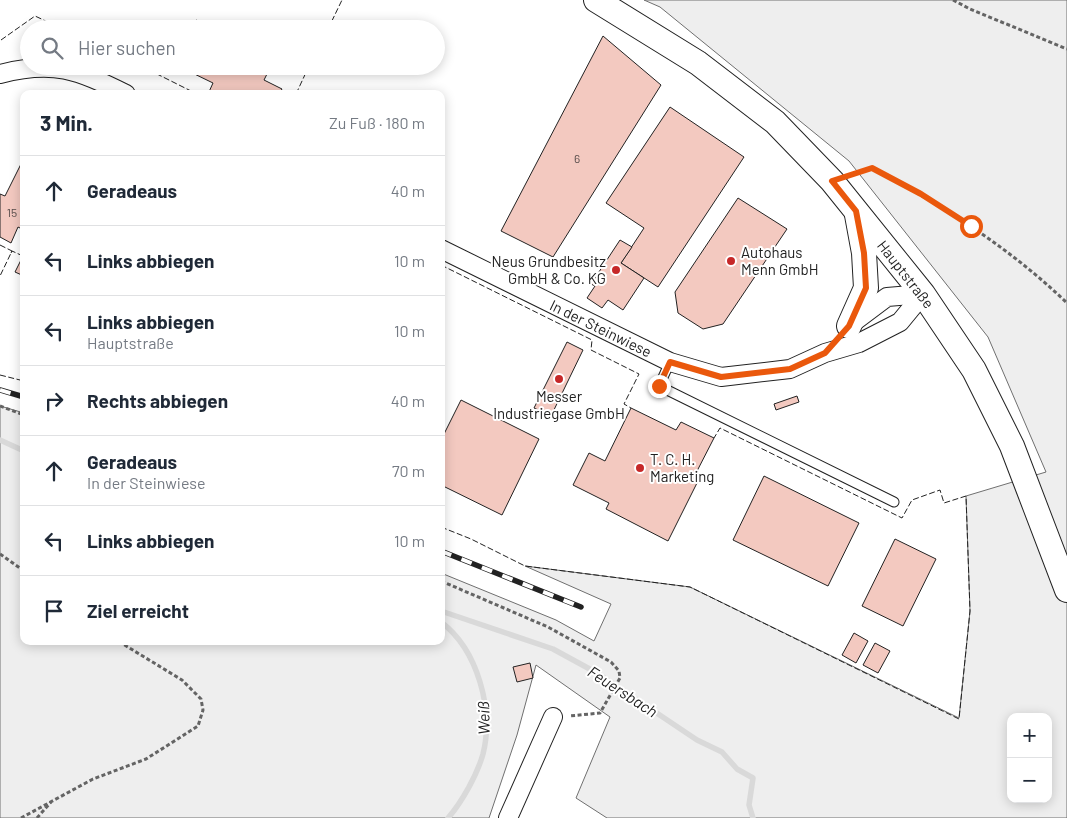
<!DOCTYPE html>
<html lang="de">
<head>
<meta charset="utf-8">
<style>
  body { margin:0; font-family:Barlow,sans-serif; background:#f2f2f3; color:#1f2937 }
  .controls { position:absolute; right:15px; bottom:15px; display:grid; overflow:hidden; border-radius:10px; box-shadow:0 2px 12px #0003 }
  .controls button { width:45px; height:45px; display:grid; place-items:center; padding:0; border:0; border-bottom:1px solid #e0e1e3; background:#fff; color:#1f2937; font:25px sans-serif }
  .stop { position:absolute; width:15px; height:15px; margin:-11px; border:4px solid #ea580c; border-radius:50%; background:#fff }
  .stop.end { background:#ea580c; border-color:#fff; box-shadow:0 1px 5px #0008 }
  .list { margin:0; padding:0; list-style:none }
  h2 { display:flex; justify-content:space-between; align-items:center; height:65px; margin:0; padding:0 20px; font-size:21px }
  h2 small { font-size:16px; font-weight:400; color:#747a83 }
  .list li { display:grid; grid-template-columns:32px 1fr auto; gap:15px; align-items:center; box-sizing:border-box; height:70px; padding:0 20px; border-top:1px solid #e0e1e3 }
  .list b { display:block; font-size:19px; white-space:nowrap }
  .list p { margin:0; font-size:16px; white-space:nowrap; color:#747a83 }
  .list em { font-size:16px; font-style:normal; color:#747a83 }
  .icon { flex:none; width:28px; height:28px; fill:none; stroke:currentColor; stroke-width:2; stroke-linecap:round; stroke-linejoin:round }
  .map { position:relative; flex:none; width:1067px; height:818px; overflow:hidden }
  .search { position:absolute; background:#fff; box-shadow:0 2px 12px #0003; left:20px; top:20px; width:425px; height:55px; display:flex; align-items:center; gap:12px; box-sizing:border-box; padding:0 18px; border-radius:28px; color:#747a83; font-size:19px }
  .panel { position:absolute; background:#fff; box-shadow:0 2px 12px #0003; left:20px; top:90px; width:425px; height:555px; border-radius:10px }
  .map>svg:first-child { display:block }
  .green { fill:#eee; stroke:#6f6f6f; fill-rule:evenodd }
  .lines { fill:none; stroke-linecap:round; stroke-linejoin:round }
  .stream { stroke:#d9d9d9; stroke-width:5.5 }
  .building { fill:#f3c9c0; stroke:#222 }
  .service-casing { stroke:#222; stroke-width:11 }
  .minor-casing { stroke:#222; stroke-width:20 }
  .secondary-casing { stroke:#222; stroke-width:26 }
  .path { stroke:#646464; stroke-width:3; stroke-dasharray:4 2.5; stroke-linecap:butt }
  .service { stroke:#fff; stroke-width:9 }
  .minor { stroke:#fff; stroke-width:18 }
  .secondary { stroke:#fff; stroke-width:24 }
  .rail-casing { stroke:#222; stroke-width:5.5 }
  .rail { stroke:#fff; stroke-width:4; stroke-dasharray:11; stroke-linecap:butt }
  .fence { stroke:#222; stroke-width:1; stroke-dasharray:6 2.5; stroke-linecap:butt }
  .route { stroke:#ea580c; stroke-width:6 }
  .poi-dot { fill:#c62828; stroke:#fff; stroke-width:2 }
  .labels { text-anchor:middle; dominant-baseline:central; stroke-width:4; stroke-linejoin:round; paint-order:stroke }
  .number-label { font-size:12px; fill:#564c4a }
  .poi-label { font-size:15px; fill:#222; stroke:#fff; text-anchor:start }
  .street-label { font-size:15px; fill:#222; stroke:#fff }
  .water-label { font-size:16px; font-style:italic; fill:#222; stroke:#fff }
</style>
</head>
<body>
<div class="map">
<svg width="1067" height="818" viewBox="0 0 1067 818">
  <rect width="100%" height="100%" fill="#fff"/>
  <path class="green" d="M644,0H1067V818H607L576,798L610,717L536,665L517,735L489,818H0V406L24,413V641H441V573L556,620L594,641L611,604L525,566L690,587L959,718L970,611L966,496L1046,472L988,337L849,161L660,7ZM1011,717H1048V799H1011Z"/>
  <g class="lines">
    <g class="stream">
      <path d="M0,440L24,451"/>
      <path d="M441,611L553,649L597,673L697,740L722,752L737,769L753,778L749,805L753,818"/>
      <path d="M441,622C478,650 494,710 483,754C477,775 462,802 448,818"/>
    </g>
  </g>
  <g class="building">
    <path d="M196,20L214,29H192Z"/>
    <path d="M603,36L661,85L553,257L501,231Z"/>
    <path d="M178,66H271L264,80L282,89L279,94H208L213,83Z"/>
    <path d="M670,107L744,157L658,287L621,263L644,228L606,203Z"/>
    <path d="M21,164L24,166V230L18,227L11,243L0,237V194L5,196Z"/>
    <path d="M738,198L787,229L723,324L703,329L678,313L675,292Z"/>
    <path d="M620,240L632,247L621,263L644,278L623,310L608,300L602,308L587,298L595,286L591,284Z"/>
    <path d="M24,254V276L15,272Z"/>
    <path d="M567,342L583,350L551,416L534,408Z"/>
    <path d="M797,396L799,402L776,410L774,404Z"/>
    <path d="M461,400L539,439L502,515L441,485V440Z"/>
    <path d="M631,408L676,430L681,422L714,438L695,475L700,477L668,541L606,509L609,503L573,485L589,453L605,461Z"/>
    <path d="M764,476L859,523L828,586L733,540Z"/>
    <path d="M895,539L936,559L903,626L862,606Z"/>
    <path d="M854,633L868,641L856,663L842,655Z"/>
    <path d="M875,643L890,651L878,673L863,665Z"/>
    <path d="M530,663L533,678L517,682L513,667Z"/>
  </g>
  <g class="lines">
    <g class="service-casing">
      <path id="service" d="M670,362L659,386L894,502"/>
    </g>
    <g class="minor-casing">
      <g id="minor">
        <path d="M0,74C54,60 77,70 126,94"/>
        <path d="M441,249L670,362L721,377L790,369L825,353L859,343L900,322L923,294"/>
        <path d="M851,324L887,297L923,294"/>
        <path d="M508,818L553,717"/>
      </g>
    </g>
    <g class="secondary-casing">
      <g id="secondary">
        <path d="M596,0L698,63L775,122L832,181L923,294L974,370L1012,446L1067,590"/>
        <path d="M849,326L866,288L864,253L857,215"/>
      </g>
    </g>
    <g class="path">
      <path d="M953,0L970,9L1067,49"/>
      <path d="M852,175L872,168C942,205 1010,248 1067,303"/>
      <path d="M0,406L24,415"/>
      <path d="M0,554L24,571"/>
      <path d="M441,581L548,627L611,662L619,671L620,678L600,713L569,716"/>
      <path d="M21,818L93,779L146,759L198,726L203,710L201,699L182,680L118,641"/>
      <path d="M37,818L51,802"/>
    </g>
    <use href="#service" class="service"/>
    <use href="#minor" class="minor"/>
    <use href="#secondary" class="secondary"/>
    <g class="rail-casing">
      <g id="rail">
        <path d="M0,390L24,397"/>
        <path d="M441,551L581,607"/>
      </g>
    </g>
    <use href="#rail" class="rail"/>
    <g class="fence">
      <path d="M328,29L342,0"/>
      <path d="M1,40L35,16L63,29"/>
      <path d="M141,66L197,94"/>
      <path d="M296,94L309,66"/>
      <path d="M0,245L12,251L0,276"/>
      <path d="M11,253L12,251L23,256"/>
      <path d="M441,265L592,340L591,350L639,374L624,404L631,408"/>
      <path d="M0,375L24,381"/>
      <path d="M441,527L471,539L525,566L690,587L959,719L970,611L966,496L944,503L940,490L912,500L902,518L720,428L714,438"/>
    </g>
  </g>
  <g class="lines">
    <path class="route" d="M659,386L670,362L721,377L790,369L825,353L849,326L866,288L864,253L856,211L832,181L872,168L921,194L971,226"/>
  </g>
  <g class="poi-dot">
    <circle cx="731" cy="261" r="5"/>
    <circle cx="616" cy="270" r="5"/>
    <circle cx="559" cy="379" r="5"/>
    <circle cx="640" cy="468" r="5"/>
  </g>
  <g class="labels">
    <g class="number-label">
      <text x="577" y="158">6</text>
      <text x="12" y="212">15</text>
    </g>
    <g class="poi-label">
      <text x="741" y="252">Autohaus<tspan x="741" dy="17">Menn GmbH</tspan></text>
      <text x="606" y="261" text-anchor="end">Neus Grundbesitz<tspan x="606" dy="17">GmbH &amp; Co. KG</tspan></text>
      <text x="559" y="396" text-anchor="middle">Messer<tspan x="559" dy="17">Industriegase GmbH</tspan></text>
      <text x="650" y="459">T. C. H.<tspan x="650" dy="17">Marketing</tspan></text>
    </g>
    <g class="street-label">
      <text transform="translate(906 274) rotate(52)">Hauptstraße</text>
      <text transform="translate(601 328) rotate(26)">In der Steinwiese</text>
    </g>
    <g class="water-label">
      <text transform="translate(623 691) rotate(33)">Feuersbach</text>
      <text transform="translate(483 718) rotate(-91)">Weiß</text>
    </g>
  </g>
</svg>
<div class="controls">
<button>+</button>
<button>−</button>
</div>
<div class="stop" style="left:971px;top:226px"></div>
<div class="stop end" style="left:659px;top:386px"></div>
<div class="search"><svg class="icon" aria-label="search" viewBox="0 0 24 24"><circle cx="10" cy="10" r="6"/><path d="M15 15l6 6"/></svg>Hier suchen</div>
<section class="panel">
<h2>3 Min.<small>Zu Fuß · 180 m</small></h2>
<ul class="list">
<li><svg class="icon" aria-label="ahead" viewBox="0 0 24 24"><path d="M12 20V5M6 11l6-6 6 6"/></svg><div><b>Geradeaus</b></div><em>40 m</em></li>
<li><svg class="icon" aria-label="left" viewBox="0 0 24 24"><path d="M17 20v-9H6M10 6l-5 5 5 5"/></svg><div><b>Links abbiegen</b></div><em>10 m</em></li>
<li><svg class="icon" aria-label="left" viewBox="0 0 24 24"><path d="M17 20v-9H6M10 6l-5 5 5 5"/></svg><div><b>Links abbiegen</b><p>Hauptstraße</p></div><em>10 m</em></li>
<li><svg class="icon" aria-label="right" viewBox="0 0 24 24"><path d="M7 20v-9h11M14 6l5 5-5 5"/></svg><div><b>Rechts abbiegen</b></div><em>40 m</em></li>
<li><svg class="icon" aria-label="ahead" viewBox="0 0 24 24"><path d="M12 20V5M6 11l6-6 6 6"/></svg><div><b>Geradeaus</b><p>In der Steinwiese</p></div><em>70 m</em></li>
<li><svg class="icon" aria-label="left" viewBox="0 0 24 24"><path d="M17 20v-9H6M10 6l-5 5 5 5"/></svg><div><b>Links abbiegen</b></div><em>10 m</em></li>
<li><svg class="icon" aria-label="arrive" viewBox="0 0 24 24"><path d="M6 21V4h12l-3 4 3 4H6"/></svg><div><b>Ziel erreicht</b></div></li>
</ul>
</section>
</div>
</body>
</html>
